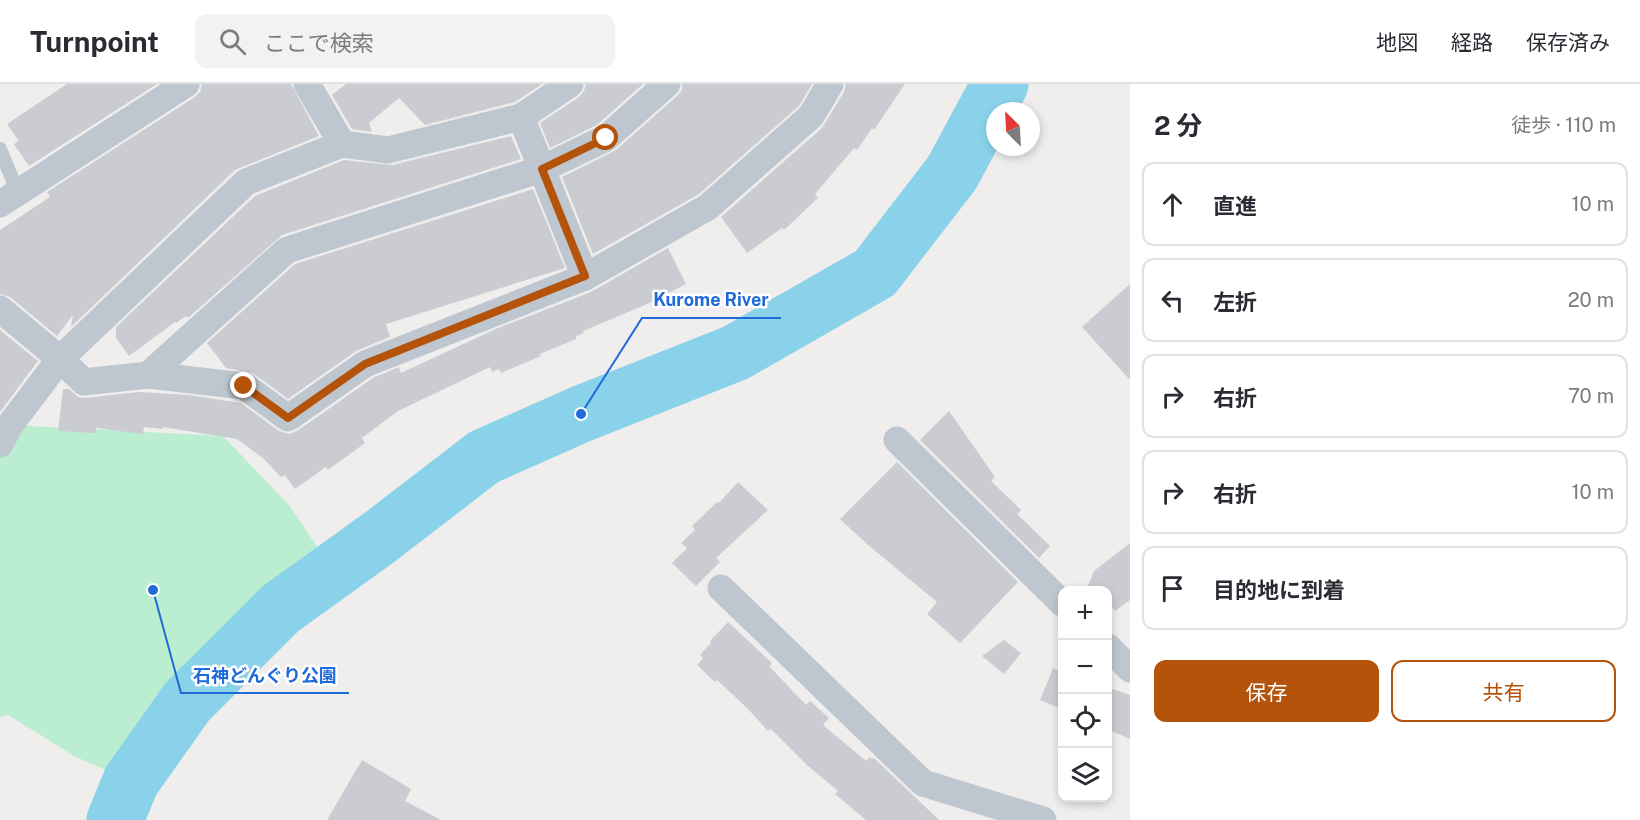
<!DOCTYPE html>
<html lang="ja">
<head>
<meta charset="utf-8">
<style>
  body { margin:0; font-family:"Public Sans","Noto Sans JP",sans-serif; background:#f2f2f3; color:#2b2b33 }
  .controls { position:absolute; right:18px; bottom:18px; display:grid; overflow:hidden; border-radius:12px; box-shadow:0 3px 9px #0003 }
  .controls button { width:54px; height:54px; display:grid; place-items:center; padding:0; border:0; border-bottom:2px solid #e1e1e2; background:#fff; color:#2b2b33; font:30px sans-serif }
  .compass { position:absolute; left:986px; top:18px; width:54px; height:54px; border-radius:50%; background:#fff; box-shadow:0 3px 9px #0003; rotate:336deg }
  .stop { position:absolute; width:18px; height:18px; margin:-14px; border:4px solid #b45309; border-radius:50%; background:#fff }
  .stop.end { background:#b45309; border-color:#fff; box-shadow:0 2px 6px #0008 }
  .list { margin:0; padding:0; list-style:none }
  h2 { display:flex; justify-content:space-between; align-items:center; height:78px; margin:0; padding:0 24px; font-size:26px }
  h2 small { font-size:20px; font-weight:400; color:#7c7c81 }
  .list li { display:grid; grid-template-columns:39px 1fr auto; gap:18px; align-items:center; box-sizing:border-box; height:84px; margin:0 12px 12px; padding:0 12px; border:2px solid #e1e1e2; border-radius:12px }
  .list b { display:block; font-size:22px; white-space:nowrap }
  .list em { font-size:20px; font-style:normal; color:#7c7c81 }
  .actions { display:flex; gap:12px; padding:18px 24px }
  .actions a { flex:1; padding:14px 0; border:2px solid #b45309; border-radius:12px; text-align:center; font-size:21px; color:#b45309 }
  .actions .main { background:#b45309; color:#fff }
  .icon { flex:none; width:33px; height:33px; fill:none; stroke:currentColor; stroke-width:2; stroke-linecap:round; stroke-linejoin:round }
  .map { position:relative; flex:none; width:1130px; height:736px; overflow:hidden }
  header { display:flex; align-items:center; gap:36px; box-sizing:border-box; height:84px; padding:0 30px; background:#fff; border-bottom:2px solid #e1e1e2 }
  header strong { font-size:28px }
  nav { display:flex; gap:33px; margin-inline-start:auto; font-size:21px }
  .search { width:420px; height:54px; background:#f2f2f3; display:flex; align-items:center; gap:15px; box-sizing:border-box; padding:0 21px; border-radius:12px; color:#7c7c81; font-size:22px }
  main { display:flex }
  aside { flex:1; background:#fff }
  .map>svg:first-child { display:block }
  .green { fill:#bbedd0 }
  .lines { fill:none; stroke-linecap:round; stroke-linejoin:round }
  .river { stroke:#89d2e9; stroke-width:57 }
  .building { fill:#caccd2 }
  .lane { stroke:#bec7cf; stroke-width:14 }
  .street { stroke:#bec7cf; stroke-width:27 }
  .route { stroke:#b45309; stroke-width:8 }
  .leader { fill:none; stroke:#1e6ad9; stroke-width:2 }
  .callout-dot { fill:#1e6ad9; stroke:#fff; stroke-width:2 }
  .callout-label { font-size:18px; text-anchor:middle; font-weight:bold; fill:#1e6ad9; stroke:#fff; stroke-width:5; stroke-linejoin:round; paint-order:stroke }
</style>
</head>
<body>
<header>
<strong>Turnpoint</strong>
<div class="search"><svg class="icon" aria-label="search" viewBox="0 0 24 24"><circle cx="10" cy="10" r="6"/><path d="M15 15l6 6"/></svg>ここで検索</div>
<nav><a>地図</a><a>経路</a><a>保存済み</a></nav>
</header>
<main>
<div class="map">
<svg width="1130" height="736" viewBox="0 0 1130 736">
  <rect width="100%" height="100%" fill="#f0eded"/>
  <path class="green" d="M10,341L223,352L289,421L333,486L280,525L187,618L131,697L74,672L8,631L0,633V360Z"/>
  <g class="lines">
    <path class="river" d="M115,736L131,697L187,618L280,525L380,453L484,373L581,330L735,269L875,189L952,89L1000,0"/>
  </g>
  <g class="building">
    <path d="M67,0H157L29,82L14,60L19,57L7,40Z"/>
    <path d="M202,0H291L319,52L235,86L71,243L73,231L57,252L10,213L0,210V146L50,113L47,108L195,13L200,8Z"/>
    <path d="M346,0H542L515,18L425,41L399,14L369,39L372,48L352,45L332,11Z"/>
    <path d="M586,0H643L597,41L550,64L540,39L579,13L584,7Z"/>
    <path d="M682,0H812L799,22L699,110L593,170L562,93L616,66L677,12L682,6Z"/>
    <path d="M846,0H905L874,46L872,44L857,66L854,64L815,110L818,114L784,146L782,144L747,169L721,133L822,44L844,8Z"/>
    <path d="M511,52L521,75L282,151L188,234L186,232L176,239L175,238L129,272L116,254V243L255,112L344,76L392,81Z"/>
    <path d="M533,105L565,184L386,240L390,253L356,267L288,315L253,289L226,284L207,259L295,180Z"/>
    <path d="M668,164L686,200L645,221L583,247L584,249L576,252V255L540,270L541,272L501,289L499,285L492,288L490,283L398,327L362,354L365,359L328,386L326,383L295,405L285,391L281,393L263,374L237,355L163,343V345L144,343L143,350L96,344V349L58,347L63,305H69L78,313L85,314L139,308L188,311L241,319L279,347L289,350L297,347L373,294L399,283L401,289L498,244L591,208Z"/>
    <path d="M1130,200V296L1082,243Z"/>
    <path d="M0,246L38,277L0,328Z"/>
    <path d="M949,327L995,393L991,397L1021,426L1017,430L1050,462L1039,474L920,356Z"/>
    <path d="M897,378L1018,498L960,559L927,530L937,518L867,460L840,435Z"/>
    <path d="M738,398L768,426L716,474L720,478L696,502L672,479L687,464L681,459L695,446L692,442L717,418L719,419Z"/>
    <path d="M1130,459V516L1115,527L1107,517V507H1086L1094,487Z"/>
    <path d="M728,538L772,579L769,582L806,621L810,617L829,634L823,641L866,677L870,673L872,675L874,674L939,736H866L835,710L838,707L807,681L771,645L768,647L747,624L717,596L715,598L697,581L703,574L700,571L711,559L710,557Z"/>
    <path d="M1004,556L1021,569L1004,590L982,572Z"/>
    <path d="M1053,584L1062,588V625L1040,616Z"/>
    <path d="M1107,603L1130,611V655L1107,645Z"/>
    <path d="M362,676L411,705L405,717L441,736H327Z"/>
  </g>
  <g class="lines">
    <path class="lane" d="M0,65L18,109"/>
    <g class="street">
      <path d="M307,0L342,60"/>
      <path d="M521,33L585,193"/>
      <path d="M0,120L186,0"/>
      <path d="M0,225L60,275L84,298L148,291L244,302L288,334L365,280L585,193L708,123L811,32L830,0"/>
      <path d="M148,291L287,166L542,85L606,54L667,0"/>
      <path d="M897,356L1062,519"/>
      <path d="M0,360L10,341L60,275L246,98L342,60L388,66L521,33L570,0"/>
      <path d="M721,504L923,699L1043,736"/>
      <path d="M1108,563L1130,585"/>
    </g>
  </g>
  <g class="lines">
    <path class="route" d="M244,302L288,334L365,280L585,192L542,85L606,54"/>
  </g>
  <path class="leader" d="M581 330L642 234H781M153 506L181 609H349"/>
  <g class="callout-dot">
    <circle cx="581" cy="330" r="6"/>
    <circle cx="153" cy="506" r="6"/>
  </g>
  <g class="callout-label">
    <text x="711" y="222">Kurome River</text>
    <text x="265" y="598">石神どんぐり公園</text>
  </g>
</svg>
<div class="controls">
<button>+</button>
<button>−</button>
<button><svg class="icon" aria-label="locate" viewBox="0 0 24 24"><circle cx="12" cy="12" r="6"/><path d="M12 2v4M12 18v4M2 12h4M18 12h4"/></svg></button>
<button><svg class="icon" aria-label="layers" viewBox="0 0 24 24"><path d="M12 4l9 5-9 5-9-5zM3 14l9 5 9-5"/></svg></button>
</div>
<svg class="compass" viewBox="-18 -18 36 36"><path d="M0-13l5 13h-10z" fill="#e53935"/><path d="M0 13l5-13h-10z" fill="#7c7c81"/></svg>
<div class="stop" style="left:606px;top:54px"></div>
<div class="stop end" style="left:244px;top:302px"></div>
</div>
<aside>
<h2>2 分<small>徒歩 · 110 m</small></h2>
<ul class="list">
<li><svg class="icon" aria-label="ahead" viewBox="0 0 24 24"><path d="M12 20V5M6 11l6-6 6 6"/></svg><div><b>直進</b></div><em>10 m</em></li>
<li><svg class="icon" aria-label="left" viewBox="0 0 24 24"><path d="M17 20v-9H6M10 6l-5 5 5 5"/></svg><div><b>左折</b></div><em>20 m</em></li>
<li><svg class="icon" aria-label="right" viewBox="0 0 24 24"><path d="M7 20v-9h11M14 6l5 5-5 5"/></svg><div><b>右折</b></div><em>70 m</em></li>
<li><svg class="icon" aria-label="right" viewBox="0 0 24 24"><path d="M7 20v-9h11M14 6l5 5-5 5"/></svg><div><b>右折</b></div><em>10 m</em></li>
<li><svg class="icon" aria-label="arrive" viewBox="0 0 24 24"><path d="M6 21V4h12l-3 4 3 4H6"/></svg><div><b>目的地に到着</b></div></li>
</ul>
<div class="actions"><a class="main">保存</a><a>共有</a></div>
</aside>
</main>
</body>
</html>
